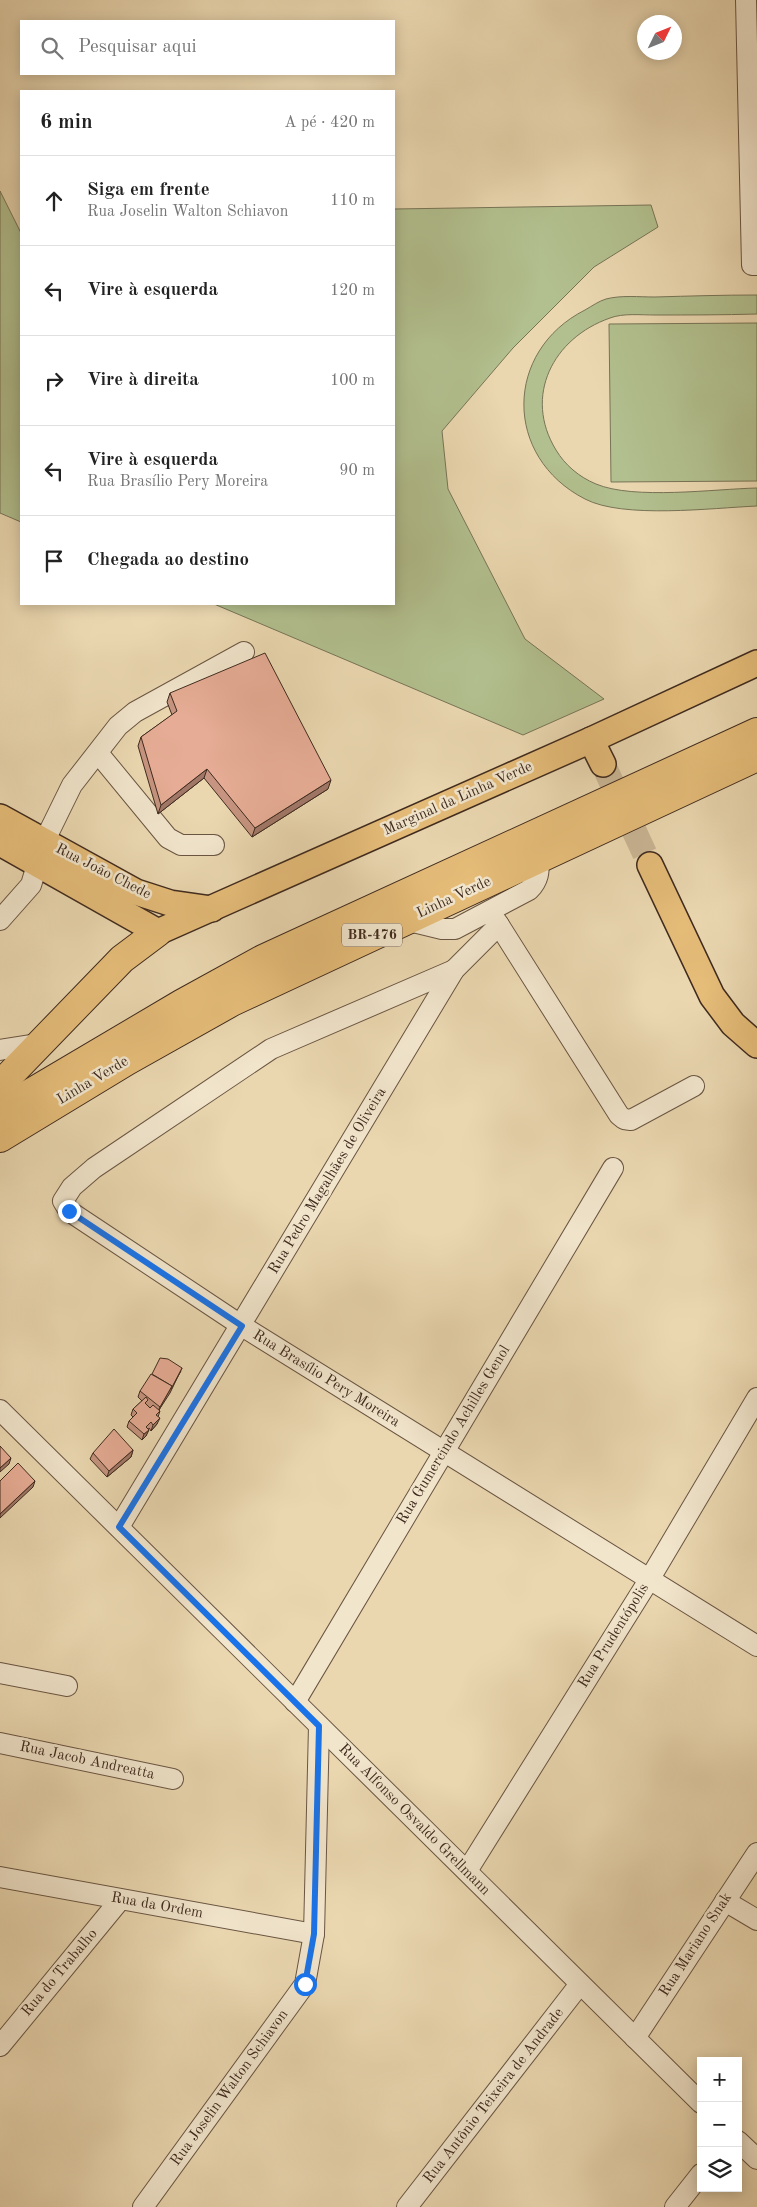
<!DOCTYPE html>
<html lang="pt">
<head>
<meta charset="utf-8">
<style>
  body { margin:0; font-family:"Old Standard TT",serif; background:#f6f6f6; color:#222 }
  .controls { position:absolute; right:15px; bottom:15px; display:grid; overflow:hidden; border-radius:0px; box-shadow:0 2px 12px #0003 }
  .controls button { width:45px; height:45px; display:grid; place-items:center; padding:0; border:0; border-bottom:1px solid #e0e0e0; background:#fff; color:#222; font:25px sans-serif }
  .compass { position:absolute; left:637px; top:15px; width:45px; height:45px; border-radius:50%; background:#fff; box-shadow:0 2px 12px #0003; rotate:47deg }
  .stop { position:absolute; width:15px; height:15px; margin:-11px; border:4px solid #1a73e8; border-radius:50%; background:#fff }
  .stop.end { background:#1a73e8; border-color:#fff; box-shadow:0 1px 5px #0008 }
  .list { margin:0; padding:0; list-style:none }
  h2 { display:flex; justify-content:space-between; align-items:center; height:65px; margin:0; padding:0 20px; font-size:21px }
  h2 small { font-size:16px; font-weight:400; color:#767676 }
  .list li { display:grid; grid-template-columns:32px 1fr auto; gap:15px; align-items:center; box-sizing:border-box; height:90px; padding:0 20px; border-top:1px solid #e0e0e0 }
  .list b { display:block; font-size:19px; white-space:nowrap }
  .list p { margin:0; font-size:16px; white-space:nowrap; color:#767676 }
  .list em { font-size:16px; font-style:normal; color:#767676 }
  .icon { flex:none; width:28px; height:28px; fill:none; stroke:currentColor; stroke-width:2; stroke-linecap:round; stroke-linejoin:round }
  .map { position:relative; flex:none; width:757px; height:2207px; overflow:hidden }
  .search { position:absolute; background:#fff; box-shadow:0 2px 12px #0003; left:20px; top:20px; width:375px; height:55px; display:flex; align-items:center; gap:12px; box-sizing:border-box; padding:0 18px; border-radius:0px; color:#767676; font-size:19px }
  .panel { position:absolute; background:#fff; box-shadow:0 2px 12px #0003; left:20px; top:90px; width:375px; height:515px; border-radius:0px }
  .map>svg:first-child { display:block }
  .green { fill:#b2bf8e; stroke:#787456 }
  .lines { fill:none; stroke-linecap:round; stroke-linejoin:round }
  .major-tunnel { stroke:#c8b493; stroke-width:25; stroke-dasharray:25 12; stroke-linecap:butt }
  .minor-casing { stroke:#6a5542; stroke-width:22 }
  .major-casing { stroke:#3f2a1e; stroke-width:28 }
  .highway-casing { stroke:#3f2a1e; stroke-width:30 }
  .minor { stroke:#f1e5cc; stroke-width:20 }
  .major { stroke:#e5bc78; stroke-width:25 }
  .highway { stroke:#e5bc78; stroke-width:28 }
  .wall { fill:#c69480; stroke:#3f2a1e }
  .shaded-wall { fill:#a17868; stroke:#3f2a1e }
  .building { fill:#e6ac95; stroke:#3f2a1e }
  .route { stroke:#1a73e8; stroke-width:6 }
  .labels { text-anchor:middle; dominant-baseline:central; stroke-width:5; stroke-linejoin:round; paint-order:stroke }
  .shield { fill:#f1e5cc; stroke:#746252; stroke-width:1 }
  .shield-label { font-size:14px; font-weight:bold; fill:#3f2a1e }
  .street-label { font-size:15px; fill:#3f2a1e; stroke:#f1e5cc }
</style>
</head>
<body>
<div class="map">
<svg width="757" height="2207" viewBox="0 0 757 2207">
  <rect width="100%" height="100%" fill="#ead7b0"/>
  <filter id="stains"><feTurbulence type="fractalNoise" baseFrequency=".004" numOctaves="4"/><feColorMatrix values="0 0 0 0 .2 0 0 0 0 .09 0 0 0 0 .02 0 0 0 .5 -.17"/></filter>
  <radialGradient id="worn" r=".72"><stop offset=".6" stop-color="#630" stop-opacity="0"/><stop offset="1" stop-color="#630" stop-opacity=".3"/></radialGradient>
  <g class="green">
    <path d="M0,191L21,233V522L0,513Z"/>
    <path d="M651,205L658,227L594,267L513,348L442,431L448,489L525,639L604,699L523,735L214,604H394V209Z"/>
    <path d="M757,295V314C723,315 689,315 655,315C641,315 623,313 610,318C553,338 523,396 556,450C565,465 579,477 596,484C634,500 714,489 757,488V506C712,508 623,519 585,499C503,457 504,351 585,310C592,306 599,301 606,299C621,295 639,297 655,297C689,296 723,295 757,295Z"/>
    <path d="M757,323V481L611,482L609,324Z"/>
  </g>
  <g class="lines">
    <path class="major-tunnel" d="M603,764L650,865"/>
    <g class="minor-casing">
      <g id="minor">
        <path d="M746,0L752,265H757"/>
        <path d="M98,753L168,838L181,845H214"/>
        <path d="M0,920L31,885L44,842L72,785L118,726L135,712L244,652"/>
        <path d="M405,920L442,929H455L529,890C539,880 539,872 539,858"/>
        <path d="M499,925L619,1115L624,1119L631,1120L694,1086"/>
        <path d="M454,970L271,1049L94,1168L72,1187L63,1201L69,1211L242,1326L757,1646"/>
        <path d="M0,1050L43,1043"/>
        <path d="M0,1410L701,2103"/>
        <path d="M119,1527L454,970L499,925L490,912"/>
        <path d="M0,1673L67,1686"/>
        <path d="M295,1702L613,1168"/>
        <path d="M0,1743L173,1779"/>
        <path d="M467,1871L649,1580L757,1398"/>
        <path d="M0,1877L314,1934"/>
        <path d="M725,1901L757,1920"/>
        <path d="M635,2038L757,1853"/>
        <path d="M0,2046L120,1900"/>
        <path d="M738,2141L757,2159"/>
        <path d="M143,2207L305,1984L314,1934L319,1726"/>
        <path d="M407,2207L580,1984"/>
        <path d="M675,2207L701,2174"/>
      </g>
    </g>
    <g class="major-casing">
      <g id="major">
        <path d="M591,740L603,764"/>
        <path d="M0,817L136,892L170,903L212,909"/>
        <path d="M0,843L158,932L591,740L757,663"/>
        <path d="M650,865L712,996L733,1024L757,1045"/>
      </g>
    </g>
    <g class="highway-casing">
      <g id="highway">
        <path d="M0,1085L122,959L158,932"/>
        <path d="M0,1111L181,1004L263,959L757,732"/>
        <path d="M0,1138L127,1061L232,1002L757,757"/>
      </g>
    </g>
    <use href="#minor" class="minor"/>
    <use href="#major" class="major"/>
    <use href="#highway" class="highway"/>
  </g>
  <g class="wall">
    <path d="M170,693L328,789L252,837L204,778L158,814L138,746L141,737L172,715L167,702Z"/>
    <path d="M181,1371L159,1410L160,1411L158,1417L157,1424L151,1431L149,1428L146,1436L142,1440L127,1427L129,1421L133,1417L131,1415L133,1409L142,1401L138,1397L140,1391Z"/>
    <path d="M133,1450L131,1457L107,1477L90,1459L93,1453Z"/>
  </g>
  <g class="shaded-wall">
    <path d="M207,769L204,778L158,814L161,805Z"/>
    <path d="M331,780L328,789L252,837L255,828Z"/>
    <path d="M182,1368L170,1393L157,1413L160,1407Z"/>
    <path d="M160,1418L157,1424L151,1431L153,1425Z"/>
    <path d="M149,1430L146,1436L142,1440L144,1434Z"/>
    <path d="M133,1450L131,1457L107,1477L109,1471Z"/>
    <path d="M11,1458L9,1464L0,1472V1468Z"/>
    <path d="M35,1481L33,1487L0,1518V1514Z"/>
  </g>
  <g class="building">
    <path d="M265,653L331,780L255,828L207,769L161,805L141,737L177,711L170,693Z"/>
    <path d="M160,1358L168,1359L182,1368L171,1389L172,1386L152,1374Z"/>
    <path d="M151,1374L172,1386L160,1407L140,1391Z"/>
    <path d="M146,1397L148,1400L145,1403L150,1408L153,1405L160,1411L156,1415L160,1418L153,1425L151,1422L146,1427L149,1430L144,1434L129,1421L137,1413L133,1409Z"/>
    <path d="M114,1429L133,1450L109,1471L93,1453Z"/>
    <path d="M0,1446L11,1458L0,1468Z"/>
    <path d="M18,1463L35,1481L0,1514V1481Z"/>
  </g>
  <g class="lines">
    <path class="route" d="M69,1211L242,1326L119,1527L319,1726L314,1934L305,1984"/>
  </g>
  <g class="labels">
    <rect class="shield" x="342" y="923.5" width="60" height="23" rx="4"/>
    <g class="shield-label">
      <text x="372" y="935">BR-476</text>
    </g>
    <g class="street-label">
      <text transform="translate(458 799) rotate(-24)">Marginal da Linha Verde</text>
      <text transform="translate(103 872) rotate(27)">Rua João Chede</text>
      <text transform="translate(454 898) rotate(-25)">Linha Verde</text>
      <text transform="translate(93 1081) rotate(-31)">Linha Verde</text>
      <text transform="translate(328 1181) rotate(-59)">Rua Pedro Magalhães de Oliveira</text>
      <text transform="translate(326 1379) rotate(32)">Rua Brasílio Pery Moreira</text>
      <text transform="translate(454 1435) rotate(-59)">Rua Gumercindo Achilles Genol</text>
      <text transform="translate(614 1636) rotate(-58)">Rua Prudentópolis</text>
      <text transform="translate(87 1761) rotate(12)">Rua Jacob Andreatta</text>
      <text transform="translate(414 1820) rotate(45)">Rua Alfonso Osvaldo Grellmann</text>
      <text transform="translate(157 1906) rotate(10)">Rua da Ordem</text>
      <text transform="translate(696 1945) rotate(-57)">Rua Mariano Snak</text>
      <text transform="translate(60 1973) rotate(-50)">Rua do Trabalho</text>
      <text transform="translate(230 2088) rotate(-54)">Rua Joselin Walton Schiavon</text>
      <text transform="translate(494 2096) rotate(-52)">Rua Antônio Teixeira de Andrade</text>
    </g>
  </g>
  <rect width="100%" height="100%" filter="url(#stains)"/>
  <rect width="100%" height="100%" fill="url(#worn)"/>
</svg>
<div class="controls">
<button>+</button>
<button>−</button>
<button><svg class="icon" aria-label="layers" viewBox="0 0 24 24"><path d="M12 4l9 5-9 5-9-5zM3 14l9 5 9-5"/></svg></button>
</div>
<svg class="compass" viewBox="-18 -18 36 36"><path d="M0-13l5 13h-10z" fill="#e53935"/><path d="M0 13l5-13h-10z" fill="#767676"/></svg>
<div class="stop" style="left:305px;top:1984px"></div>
<div class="stop end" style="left:69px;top:1211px"></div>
<div class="search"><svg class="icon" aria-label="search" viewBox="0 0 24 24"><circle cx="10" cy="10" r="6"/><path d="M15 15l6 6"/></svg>Pesquisar aqui</div>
<section class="panel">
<h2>6 min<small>A pé · 420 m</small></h2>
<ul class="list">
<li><svg class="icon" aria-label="ahead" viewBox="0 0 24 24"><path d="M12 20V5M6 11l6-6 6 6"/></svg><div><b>Siga em frente</b><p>Rua Joselin Walton Schiavon</p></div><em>110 m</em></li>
<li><svg class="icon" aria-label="left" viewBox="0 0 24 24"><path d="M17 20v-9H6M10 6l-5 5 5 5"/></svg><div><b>Vire à esquerda</b></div><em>120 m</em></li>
<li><svg class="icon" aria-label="right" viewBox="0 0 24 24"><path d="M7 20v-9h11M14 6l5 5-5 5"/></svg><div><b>Vire à direita</b></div><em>100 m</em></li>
<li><svg class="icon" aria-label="left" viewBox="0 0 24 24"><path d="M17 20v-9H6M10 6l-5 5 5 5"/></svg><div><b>Vire à esquerda</b><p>Rua Brasílio Pery Moreira</p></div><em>90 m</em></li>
<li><svg class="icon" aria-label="arrive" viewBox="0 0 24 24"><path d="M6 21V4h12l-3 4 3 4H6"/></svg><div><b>Chegada ao destino</b></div></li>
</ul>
</section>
</div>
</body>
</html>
